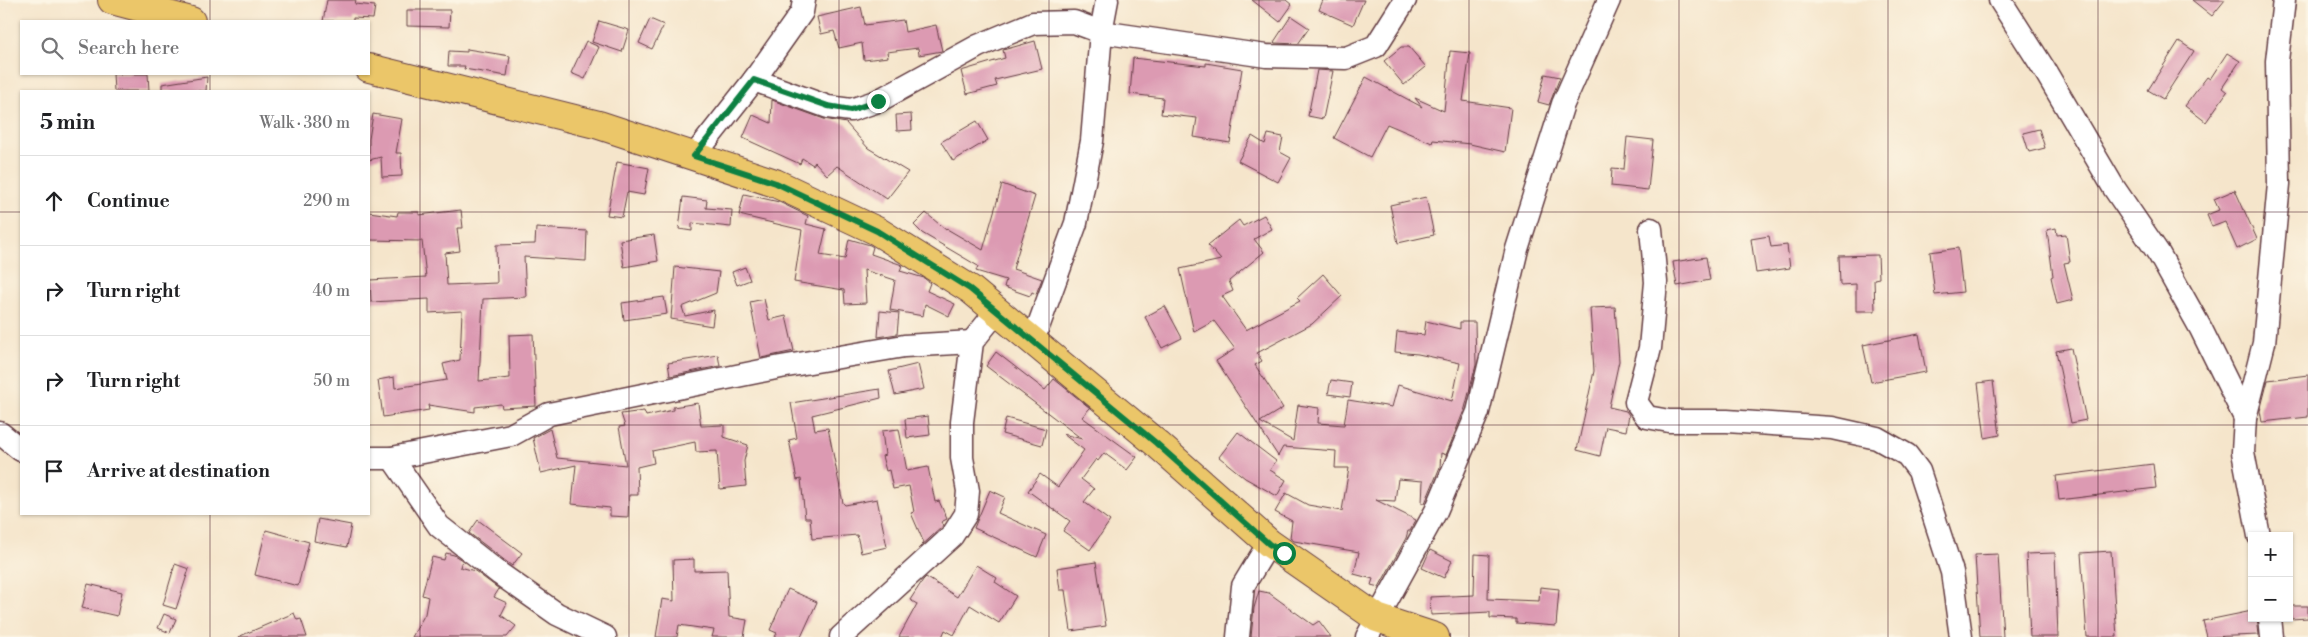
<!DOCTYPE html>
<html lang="en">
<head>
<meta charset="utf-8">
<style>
  body { margin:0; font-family:"Libre Bodoni",serif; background:#f6f6f6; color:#202124 }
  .controls { position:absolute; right:15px; bottom:15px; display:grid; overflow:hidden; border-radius:0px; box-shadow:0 1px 4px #0004 }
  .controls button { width:45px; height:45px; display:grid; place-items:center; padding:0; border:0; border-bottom:1px solid #e0e0e0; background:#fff; color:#202124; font:25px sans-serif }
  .stop { position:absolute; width:15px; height:15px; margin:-11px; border:4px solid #0b8043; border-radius:50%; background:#fff }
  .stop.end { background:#0b8043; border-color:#fff; box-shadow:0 1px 5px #0008 }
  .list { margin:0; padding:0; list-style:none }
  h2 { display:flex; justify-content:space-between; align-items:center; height:65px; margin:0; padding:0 20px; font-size:21px }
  h2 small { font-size:16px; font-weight:400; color:#757577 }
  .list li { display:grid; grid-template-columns:32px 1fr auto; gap:15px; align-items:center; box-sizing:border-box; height:90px; padding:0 20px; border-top:1px solid #e0e0e0 }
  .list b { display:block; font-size:19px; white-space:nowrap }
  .list em { font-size:16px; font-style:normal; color:#757577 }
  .icon { flex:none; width:28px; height:28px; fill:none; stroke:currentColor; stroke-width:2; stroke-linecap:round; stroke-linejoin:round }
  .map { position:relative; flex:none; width:2308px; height:637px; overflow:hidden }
  .search { position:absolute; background:#fff; box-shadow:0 1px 4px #0004; left:20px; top:20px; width:350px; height:55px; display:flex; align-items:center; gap:12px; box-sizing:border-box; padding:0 18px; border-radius:0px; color:#757577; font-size:19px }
  .panel { position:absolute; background:#fff; box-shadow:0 1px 4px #0004; left:20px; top:90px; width:350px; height:425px; border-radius:0px }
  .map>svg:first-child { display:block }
  .building { fill:#dc9ab2 }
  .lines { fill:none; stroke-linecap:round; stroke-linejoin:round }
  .minor-casing { stroke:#643d43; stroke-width:25 }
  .major-casing { stroke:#643d43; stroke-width:30 }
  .minor { stroke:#fff; stroke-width:22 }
  .major { stroke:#ebc669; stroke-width:28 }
  .route { stroke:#0b8043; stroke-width:6 }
  .grid { fill:none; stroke:#4a1f2b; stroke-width:1; stroke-opacity:0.55 }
</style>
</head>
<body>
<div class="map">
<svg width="2308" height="637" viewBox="0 0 2308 637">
  <rect width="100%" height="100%" fill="#fcf5e5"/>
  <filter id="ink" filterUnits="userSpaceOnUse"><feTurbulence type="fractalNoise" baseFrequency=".02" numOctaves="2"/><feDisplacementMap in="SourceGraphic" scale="10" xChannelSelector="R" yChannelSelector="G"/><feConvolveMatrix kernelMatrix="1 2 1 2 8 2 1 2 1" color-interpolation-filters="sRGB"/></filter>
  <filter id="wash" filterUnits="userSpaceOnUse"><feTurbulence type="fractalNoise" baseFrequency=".0096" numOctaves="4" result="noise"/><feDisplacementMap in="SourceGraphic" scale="20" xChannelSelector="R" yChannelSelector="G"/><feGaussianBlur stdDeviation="1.12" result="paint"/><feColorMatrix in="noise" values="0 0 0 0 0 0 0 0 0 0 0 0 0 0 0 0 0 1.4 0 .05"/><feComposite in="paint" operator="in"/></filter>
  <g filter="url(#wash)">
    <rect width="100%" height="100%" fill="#f5e5cb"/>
    <g id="blocks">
      <g class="building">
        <path d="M327,0H356L355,4L375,6L373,19L353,18V21H323Z"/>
        <path d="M1252,0H1286L1292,5L1280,22Z"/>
        <path d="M1323,0H1364L1353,25L1319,10Z"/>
        <path d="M2192,0H2225L2212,16Z"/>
        <path d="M861,7L865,25L903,20L905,32L936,25L942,51L919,55L918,48L887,52L888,57L864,60L862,43L839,48L834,31L821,34L817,17Z"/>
        <path d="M407,10H450L449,27L407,26Z"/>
        <path d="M1291,16L1309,28L1298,44L1275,43L1274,42Z"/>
        <path d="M650,19L664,25L652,49L639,43Z"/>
        <path d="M599,21L629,30L622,52L592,42Z"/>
        <path d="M586,41L599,47L585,79L571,73Z"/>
        <path d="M1035,41L1042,69L995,80L997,86L967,94L961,71L1005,58L1003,50Z"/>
        <path d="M2179,41L2194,51L2163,99L2148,90Z"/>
        <path d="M1401,47H1409L1426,67L1404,85L1384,61Z"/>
        <path d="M467,49L510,56L507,76L464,69L465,66H448L449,51L467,52Z"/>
        <path d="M1450,51L1470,53L1463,101L1511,108L1505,152L1470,144L1433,140L1432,143L1387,124L1370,157L1334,138L1366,77L1422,107L1415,98L1444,111Z"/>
        <path d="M2227,53L2240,61L2222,88L2227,92L2206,122L2185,106L2207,77L2210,79Z"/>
        <path d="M1133,58L1206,66V63L1242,69L1230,143L1194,137L1197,118L1161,114L1163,98L1130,94Z"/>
        <path d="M1317,70L1333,71L1323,119L1308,116Z"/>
        <path d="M113,74H148L149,91H114Z"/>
        <path d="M1545,74L1560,77L1549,105L1538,102Z"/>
        <path d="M207,77L206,91H162V84Z"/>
        <path d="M772,100L824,119L846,123L868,148L908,172L887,199L837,166L827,175L815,162L813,165L802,158L800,164L743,138L753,115L771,123Z"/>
        <path d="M373,114L402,119L396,153H401L402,176L382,177L381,157L369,160V139Z"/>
        <path d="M911,114L912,130L897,131L896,115Z"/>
        <path d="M977,121L988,140L953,161L941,142Z"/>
        <path d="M2039,129L2045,148L2029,152L2023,133Z"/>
        <path d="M1268,134L1283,137L1280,152L1291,158L1278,182L1238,161L1252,136L1265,144Z"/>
        <path d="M1627,137L1653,140L1648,190L1611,186L1612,168L1624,169Z"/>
        <path d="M617,162L649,168L644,195L627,192L622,217L607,215Z"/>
        <path d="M1002,184L1035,196L1013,269L1042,279L1036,294L1032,292L1030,296L1004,287L1006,280L976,271L978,266L922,233L914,225L926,213L946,230L947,229L983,250Z"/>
        <path d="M2235,190L2257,239L2237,249L2225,222L2212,227L2207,215L2219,210L2214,199Z"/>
        <path d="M744,194L779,202L808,216L806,224L826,229L820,255L845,259L849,239L870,245L873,247L871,254L902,265L900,271L924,278L930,283L927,291L955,304L949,316L925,304L923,316L890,310L895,280L864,270L866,303L845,304L844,290L794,282L802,230L739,215Z"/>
        <path d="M683,197L707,200L706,208L732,210L731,227L692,223V231L679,229Z"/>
        <path d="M1426,197L1434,235L1398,243L1390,205Z"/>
        <path d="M461,210L463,228H457L460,251L445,253L447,285L497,283L496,245L535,244L536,228L587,231L586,261L524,257L526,297L483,299L479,381L510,378L509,335L533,334L536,406L502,408L501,404L475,407V412L428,405L429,410L383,417L378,380L394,377L395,388L447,380L443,364L460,360L462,311L429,313V299L371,302L370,280L426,277L422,241L369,240V212L397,216L398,212H419V215Z"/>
        <path d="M1264,215L1272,229L1254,239L1264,252L1229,281L1233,291L1222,296L1246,330L1300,301L1297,298L1323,274L1342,296L1312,324L1257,353L1262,361L1255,365L1283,408L1260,422L1293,441L1298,405L1319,408L1318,423L1344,425L1348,400L1392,407L1398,385L1452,401L1460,363L1418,354L1395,352L1397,332L1424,335L1426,321L1460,329V322H1475L1476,365L1465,408L1446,455L1441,453L1440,467L1425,503H1422L1423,481L1398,479L1395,501L1376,500L1416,520L1410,531H1408L1406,538L1379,587L1371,585L1373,579L1354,574L1359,552L1294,541L1290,538L1292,521L1275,512L1286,493L1308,505L1342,511L1349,468H1335L1336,451L1283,447L1278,456L1216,361L1235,349L1214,321L1194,332L1180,269L1221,260L1208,245L1239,220L1243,226Z"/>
        <path d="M2056,228L2057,235L2066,234L2070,262L2064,263L2073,300L2057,304L2051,277L2053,276L2047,230Z"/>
        <path d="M654,235L658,261L624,267L620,240Z"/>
        <path d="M1769,236L1771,247L1787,245L1790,268L1756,273L1751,239Z"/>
        <path d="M1958,248L1963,292L1935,295L1930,252Z"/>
        <path d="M1878,255L1879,278L1874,279L1875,311H1856V284L1840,285L1839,256Z"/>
        <path d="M1706,257L1710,280L1677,286L1673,262Z"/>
        <path d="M675,267L719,272L716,293L682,307L685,316L714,310L712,326L671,319Z"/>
        <path d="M745,267L750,280L737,285L732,272Z"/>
        <path d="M664,297L667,314L624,320L622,303Z"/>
        <path d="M764,299L769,320L786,316L794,351L761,358L750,302Z"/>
        <path d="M1165,306L1182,338L1162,348L1145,317Z"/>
        <path d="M1615,307L1619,361L1609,407L1626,411L1629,415L1626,431L1606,427L1600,456L1577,450L1594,371L1590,308Z"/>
        <path d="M880,311L899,313L897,334L878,337Z"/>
        <path d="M1919,334L1926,372L1871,382L1863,345Z"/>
        <path d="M2071,348L2086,420L2071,423L2056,351Z"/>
        <path d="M996,352L1045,390L1054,379L1090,408L1082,417L1137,457L1127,470L1104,453L1098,461L1096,459L1081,479L1094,489L1084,502L1110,521L1090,550L1063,531L1070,521L1028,491L1040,474L1058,487L1084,450L1063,434L1082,439L986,366Z"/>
        <path d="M718,355L720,366L670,376L668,363Z"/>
        <path d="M918,364L924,389L895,395L889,371Z"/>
        <path d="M2308,375V417L2262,422L2260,411L2268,380Z"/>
        <path d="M1331,380L1352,383L1350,397L1328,394Z"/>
        <path d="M1993,381L2000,435L1985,438L1978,383Z"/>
        <path d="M880,389L881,398L812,415L815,430L828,428L843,503L845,505L877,499L887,547L861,553L857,535L812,539L810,518H805L801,479L797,480L789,440L797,438L791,403Z"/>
        <path d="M698,403L701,426L724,425V437L748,445L744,461L746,486L720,489L717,451L696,452L695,442L652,451L654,463L637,467L638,495H629L628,517L610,516V508L572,504L576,465L541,473L533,438L550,429L557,458L626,465L619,427L625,426L621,414L644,411L646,416L673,410V407Z"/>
        <path d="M928,416L930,435L907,438L905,419Z"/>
        <path d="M1006,418L1046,429L1042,445L1002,434Z"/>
        <path d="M899,429L907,471L928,467L935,502L939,501L947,519L941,522L943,525L942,527L918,549L924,543L911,513L914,512L909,486L893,489L889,470L886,471L882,456L885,455L882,431Z"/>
        <path d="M1238,432L1276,461L1270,470L1286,480L1277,496L1245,478L1219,457Z"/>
        <path d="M2153,464L2156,488L2059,500L2056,476Z"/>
        <path d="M990,490L1005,497L998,513L1046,535L1037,557L974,528Z"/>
        <path d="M318,519L351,525L347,547L314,541Z"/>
        <path d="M478,520L522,553L512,566L469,533Z"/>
        <path d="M266,530L309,542L298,586L255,575Z"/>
        <path d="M1430,550L1452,561L1444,578L1422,568Z"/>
        <path d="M2111,551L2117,637H2087L2081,553Z"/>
        <path d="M446,553L454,555L462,560L460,567L475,571L499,589L494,597L507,603L501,615L516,626L507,637H412L425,614L428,597L422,595L432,557L444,560Z"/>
        <path d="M2055,553L2058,637H2030L2026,554Z"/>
        <path d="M1475,554L1489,555L1488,599L1539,601L1540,587L1559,589L1556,626L1516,623V619L1490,618V612L1431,615L1430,597L1474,595Z"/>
        <path d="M1998,554L2003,637H1980L1975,555Z"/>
        <path d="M694,559V571L727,570L729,617L747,620L744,637H712L714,630L679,625L677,637H656L662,599L674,601L673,560Z"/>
        <path d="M1096,562L1106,626L1071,631L1065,590H1060L1057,568Z"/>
        <path d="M175,564L189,569L176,609L163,605Z"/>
        <path d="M976,565L997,578L995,582L1016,596L999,623L970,605L954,635L945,630L942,637H899L917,604L910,600L923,580L926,577L957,597Z"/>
        <path d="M88,584L122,592L117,616L82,608Z"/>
        <path d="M788,589L817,602L801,637H775L777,633L770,630Z"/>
        <path d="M1259,591L1269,593L1313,625L1319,621L1331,637H1251L1254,608Z"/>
        <path d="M2290,606H2308V618L2291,619Z"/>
        <path d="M2252,611V618H2257L2259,635L2207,637L2203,621Z"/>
        <path d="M294,613L297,620L301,619L307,637H238Z"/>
        <path d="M164,614L176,619L170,633L158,628Z"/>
      </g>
    </g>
  </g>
  <g filter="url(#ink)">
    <use href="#blocks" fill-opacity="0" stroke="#643d43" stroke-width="1"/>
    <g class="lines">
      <g class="minor-casing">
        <g id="minor">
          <path d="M2000,0L2044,69L2114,188L2159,254L2201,329L2245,418"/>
          <path d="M754,80L828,107L851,110L878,101L978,46L1033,23L1074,22L1101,32L1266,56L1346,58L1376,46L1405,0"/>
          <path d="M694,156L754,80L802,12L804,0"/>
          <path d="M1651,229L1656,282L1650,348L1636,402L1647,417L1669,421H1727L1832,428L1877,438L1907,455L1919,471L1952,572L1961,637"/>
          <path d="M1033,341L1076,223L1092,141L1101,32L1107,0"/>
          <path d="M0,433L21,450"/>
          <path d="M369,458H392L511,435L549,414L781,367L904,346L972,342"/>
          <path d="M392,458L439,526L500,574L557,614L605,637"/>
          <path d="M2259,536L2243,452L2245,418L2264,343L2279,184L2277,61L2284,0"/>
          <path d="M2270,618L2272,637"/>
          <path d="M841,637L952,536L966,514L968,491L962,458V422L972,342L997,311"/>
          <path d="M1238,637L1243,586L1269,543"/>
          <path d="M1367,637L1436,511L1478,412L1517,249L1563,104L1609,0"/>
        </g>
      </g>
      <g class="major-casing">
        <g id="major">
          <path d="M112,0L191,21"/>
          <path d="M369,68L599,125L775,183L877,231L970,289L1156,443L1269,543L1377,618L1435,637"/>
        </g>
      </g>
      <use href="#minor" class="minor"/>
      <use href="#major" class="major"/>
    </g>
  </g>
  <g class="lines" filter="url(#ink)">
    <path class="route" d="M878,101L851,110L828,106L754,80L694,156L776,183L877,231L970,289L1156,443L1269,544L1284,553"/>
  </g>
  <path class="grid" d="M210,0V21M420,0V637M629,0V637M839,0V637M1049,0V637M1259,0V637M1469,0V637M1679,0V637M1888,0V637M2098,0V637M210,74V91M0,212H21M369,212H2308M0,425H21M369,425H2308M210,514V637"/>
</svg>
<div class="controls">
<button>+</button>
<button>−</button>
</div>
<div class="stop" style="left:1284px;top:553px"></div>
<div class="stop end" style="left:878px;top:101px"></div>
<div class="search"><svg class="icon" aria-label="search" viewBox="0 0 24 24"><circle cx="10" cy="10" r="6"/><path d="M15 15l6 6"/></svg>Search here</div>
<section class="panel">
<h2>5 min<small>Walk · 380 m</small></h2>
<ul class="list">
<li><svg class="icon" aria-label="ahead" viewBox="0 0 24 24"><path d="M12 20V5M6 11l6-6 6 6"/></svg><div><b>Continue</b></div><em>290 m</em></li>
<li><svg class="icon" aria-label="right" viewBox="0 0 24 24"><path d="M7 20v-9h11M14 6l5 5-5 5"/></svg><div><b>Turn right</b></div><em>40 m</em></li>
<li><svg class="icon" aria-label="right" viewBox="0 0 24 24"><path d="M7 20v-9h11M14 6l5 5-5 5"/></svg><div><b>Turn right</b></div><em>50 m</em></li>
<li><svg class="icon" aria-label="arrive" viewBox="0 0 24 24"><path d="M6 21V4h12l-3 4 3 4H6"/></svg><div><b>Arrive at destination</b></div></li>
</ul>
</section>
</div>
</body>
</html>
